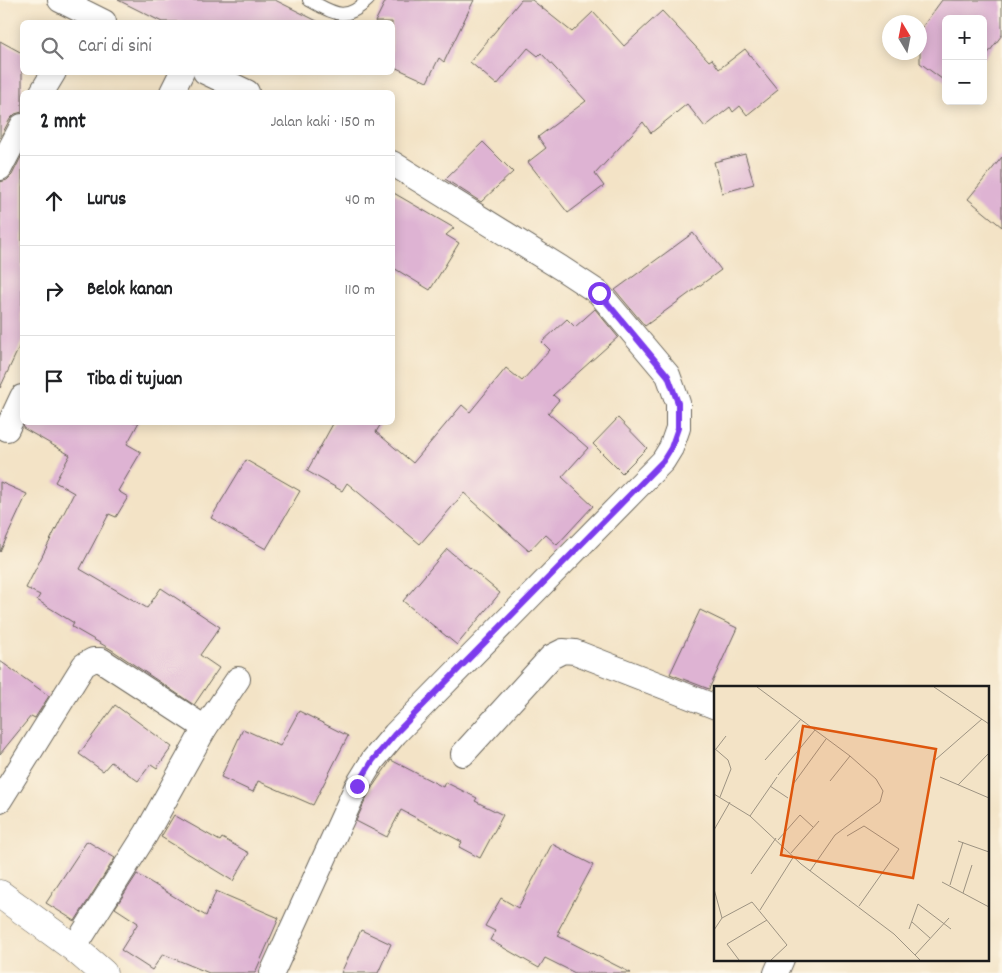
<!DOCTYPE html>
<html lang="id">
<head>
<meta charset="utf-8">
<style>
  body { margin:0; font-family:Dekko,sans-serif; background:#f6f6f6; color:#202124 }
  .controls { position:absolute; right:15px; top:15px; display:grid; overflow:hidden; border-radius:8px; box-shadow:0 2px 12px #0003 }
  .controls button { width:45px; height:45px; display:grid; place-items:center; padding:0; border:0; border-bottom:1px solid #e0e0e0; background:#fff; color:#202124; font:25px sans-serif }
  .compass { position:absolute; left:882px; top:15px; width:45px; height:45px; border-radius:50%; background:#fff; box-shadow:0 2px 12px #0003; rotate:350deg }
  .stop { position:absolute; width:15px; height:15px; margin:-11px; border:4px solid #7c3aed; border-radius:50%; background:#fff }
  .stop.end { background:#7c3aed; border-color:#fff; box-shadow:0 1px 5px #0008 }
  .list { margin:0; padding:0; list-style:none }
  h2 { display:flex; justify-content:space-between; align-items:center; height:65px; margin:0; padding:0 20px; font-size:21px }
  h2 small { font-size:16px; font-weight:400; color:#757577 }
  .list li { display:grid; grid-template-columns:32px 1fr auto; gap:15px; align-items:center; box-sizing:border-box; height:90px; padding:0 20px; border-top:1px solid #e0e0e0 }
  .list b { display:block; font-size:19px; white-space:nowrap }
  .list em { font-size:16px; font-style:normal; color:#757577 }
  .icon { flex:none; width:28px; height:28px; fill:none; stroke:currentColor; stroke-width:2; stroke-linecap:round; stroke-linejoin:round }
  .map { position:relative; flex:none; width:1002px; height:973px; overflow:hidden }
  .search { position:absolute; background:#fff; box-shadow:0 2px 12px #0003; left:20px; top:20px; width:375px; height:55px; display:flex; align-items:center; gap:12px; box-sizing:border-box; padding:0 18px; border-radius:8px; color:#757577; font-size:19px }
  .panel { position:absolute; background:#fff; box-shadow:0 2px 12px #0003; left:20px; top:90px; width:375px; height:335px; border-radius:8px }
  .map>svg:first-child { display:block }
  .building { fill:#deb3d3 }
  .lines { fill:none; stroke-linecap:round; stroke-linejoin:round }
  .service-casing { stroke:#676258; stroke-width:14 }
  .minor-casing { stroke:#676258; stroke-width:26 }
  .tertiary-casing { stroke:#676258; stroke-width:29 }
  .service { stroke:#fff; stroke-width:12 }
  .minor { stroke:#fff; stroke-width:24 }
  .tertiary { stroke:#fff; stroke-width:28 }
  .route { stroke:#7c3aed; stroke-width:6 }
  .inset-road { fill:none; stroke:#9d9382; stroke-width:1 }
  .view { fill:#de560d; fill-opacity:0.15; stroke:#de560d; stroke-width:2.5 }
  .inset-edge { fill:none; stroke:#1c1c1c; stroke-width:2.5 }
</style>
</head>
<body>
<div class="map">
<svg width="1002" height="973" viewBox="0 0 1002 973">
  <rect width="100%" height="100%" fill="#fcf5e5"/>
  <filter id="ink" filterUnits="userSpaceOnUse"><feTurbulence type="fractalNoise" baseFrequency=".02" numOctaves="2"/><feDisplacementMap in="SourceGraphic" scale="10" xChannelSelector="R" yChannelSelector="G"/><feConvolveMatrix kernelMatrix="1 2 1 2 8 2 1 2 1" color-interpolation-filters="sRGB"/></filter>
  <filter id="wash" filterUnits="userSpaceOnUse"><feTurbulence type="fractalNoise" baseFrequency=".0096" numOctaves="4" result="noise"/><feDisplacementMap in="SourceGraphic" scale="20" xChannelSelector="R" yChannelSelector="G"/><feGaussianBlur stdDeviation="1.12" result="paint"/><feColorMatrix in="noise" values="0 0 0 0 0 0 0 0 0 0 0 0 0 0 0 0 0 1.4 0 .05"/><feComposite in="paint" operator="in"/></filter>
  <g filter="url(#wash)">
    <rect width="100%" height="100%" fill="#f3e3c6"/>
    <g id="blocks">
      <g class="building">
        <path d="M118,0H275L319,22H162Z"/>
        <path d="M386,0H474L444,62L439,58L427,82L392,66V22H375Z"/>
        <path d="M521,0H532L572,32L593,12L624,46L662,11L709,61L712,59L719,69L745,49L778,90L747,115L740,106L733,112L730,107L705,127L687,104L651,133L643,122L595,174L604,186L568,213L528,162L546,148L538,137L586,101L541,53L538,56L528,48L497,85L470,62Z"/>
        <path d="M942,0H1002V35L983,60V19H946V82L920,63V30Z"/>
        <path d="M0,41L22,53V112L15,114L10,119L0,138Z"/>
        <path d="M483,142L513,172L481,202L445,179Z"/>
        <path d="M745,154L754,184L722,193L714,162Z"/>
        <path d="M22,155V341L0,388V182L7,180L12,175Z"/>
        <path d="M1002,157V227L968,199Z"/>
        <path d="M392,192L454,228L446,235L459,243L430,290L392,267Z"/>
        <path d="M693,233L721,270L645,326L615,290Z"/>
        <path d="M595,309L618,337L553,395L559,400L548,413L588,448L562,477L593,506L557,545L545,534L529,551L464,493L420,544L347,483L342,491L307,471L334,422H382L376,432L413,463L462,405L470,412L506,368L522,381L550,350L542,342L567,319L575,327Z"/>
        <path d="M618,418L647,448L622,473L593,444Z"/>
        <path d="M25,422H139L127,444L141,452L118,491L128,497L116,517L109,514L80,569L147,608L161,588L220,627L200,655L219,668L194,705L112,650L72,627L74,623L37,600L40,595L26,588L74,493L55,482L70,455L23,428Z"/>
        <path d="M246,460L300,491L266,549L211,518Z"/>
        <path d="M0,482L27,494L0,552Z"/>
        <path d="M447,549L500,593L457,645L403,601Z"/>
        <path d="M700,610L737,628L709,689L670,674Z"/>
        <path d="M0,661L49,696L35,718L31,716L0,754Z"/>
        <path d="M115,705L172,747L157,768L151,764L138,781L111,762L103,771L79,754Z"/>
        <path d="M299,711L348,736L313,805L258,781L253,792L221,777L243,729L280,746Z"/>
        <path d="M391,760L443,787L445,782L477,798L475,801L503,815L480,858L459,847L462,842L401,810L387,837L356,821L369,792Z"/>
        <path d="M174,815L220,841L222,838L249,853L233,881L161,837Z"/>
        <path d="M87,841L115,858L75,921L46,903Z"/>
        <path d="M552,844L593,865L558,931L560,932L558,936L631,973H575L545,958L539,968L490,940L495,931L485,926L501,898L518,908Z"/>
        <path d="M137,874L206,916L216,891L279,918L255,973H209L163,954L152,970L121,950L138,923L115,908Z"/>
        <path d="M361,930L391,944L378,973H341Z"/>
      </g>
    </g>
  </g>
  <g filter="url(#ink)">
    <use href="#blocks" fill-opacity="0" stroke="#676258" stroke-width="1"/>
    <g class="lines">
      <g class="service-casing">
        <path id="service" d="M309,0C334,13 344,23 368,0"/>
      </g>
      <g class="minor-casing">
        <g id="minor">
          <path d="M60,0L104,22"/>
          <path d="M205,72L247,92"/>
          <path d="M42,92L54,72"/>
          <path d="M172,92L182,72"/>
          <path d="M0,168L22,126"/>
          <path d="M7,429L22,397"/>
          <path d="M463,754L551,657L563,651L575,652L716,707"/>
          <path d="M0,800L84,665L93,660H101L205,728"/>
          <path d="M74,948L146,834L205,728L238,679"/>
          <path d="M272,973L357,786L373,760L395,734L663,461L671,448L678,428V403L668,375L599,293L561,268L392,163"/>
          <path d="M776,973L782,959"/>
        </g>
      </g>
      <g class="tertiary-casing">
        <path id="tertiary" d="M0,894L74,948L103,973"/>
      </g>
      <use href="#service" class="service"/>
      <use href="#minor" class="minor"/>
      <use href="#tertiary" class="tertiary"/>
    </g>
  </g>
  <g class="lines" filter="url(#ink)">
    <path class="route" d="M357,786L373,760L395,734L663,461L671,448L678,428V403L668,376L599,293"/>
  </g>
  <g transform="translate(714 686)">
    <rect width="275" height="275" fill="#f3e3c6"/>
    <path class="inset-road" d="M43,1L136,70L162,93L169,105L166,116L121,149L96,185M220,1L275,38M0,62L14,74L17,83L6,111M2,63L12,50M51,74L87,33M221,74L268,33M64,89L101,44M226,91L275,112M116,95L136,70M80,97L112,53M244,99L275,67M56,100L74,112M0,108L36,130L87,178L180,248L206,274M36,130L63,91M0,144L16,116M133,150L150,140L185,163L145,220M64,154L86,129L99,141M244,155L275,166M77,167L105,135M37,188L62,152M228,196L275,221M236,199L249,156M0,203L8,232L0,244M249,207L258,179M46,224L80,170M8,232L38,216L73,259L57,274M198,236L216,252M195,243L204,218L237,243M201,269L235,232M25,274L13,258L53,234"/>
    <path class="view" d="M89,40L222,63L199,192L67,169Z"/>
    <rect width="275" height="275" class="inset-edge"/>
  </g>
</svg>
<div class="controls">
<button>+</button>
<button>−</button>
</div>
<svg class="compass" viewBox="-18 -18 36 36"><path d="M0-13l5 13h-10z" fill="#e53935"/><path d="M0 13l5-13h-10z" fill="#757577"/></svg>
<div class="stop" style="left:599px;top:293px"></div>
<div class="stop end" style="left:357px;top:786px"></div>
<div class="search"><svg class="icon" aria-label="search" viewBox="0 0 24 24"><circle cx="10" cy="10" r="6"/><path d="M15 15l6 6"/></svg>Cari di sini</div>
<section class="panel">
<h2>2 mnt<small>Jalan kaki · 150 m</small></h2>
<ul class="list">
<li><svg class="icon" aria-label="ahead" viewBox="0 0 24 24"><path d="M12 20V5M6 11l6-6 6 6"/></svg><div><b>Lurus</b></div><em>40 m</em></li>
<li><svg class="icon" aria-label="right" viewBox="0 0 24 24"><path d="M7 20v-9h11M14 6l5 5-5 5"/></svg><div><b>Belok kanan</b></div><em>110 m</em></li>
<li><svg class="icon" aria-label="arrive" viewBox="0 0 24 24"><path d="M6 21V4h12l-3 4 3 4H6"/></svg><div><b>Tiba di tujuan</b></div></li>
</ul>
</section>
</div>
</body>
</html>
